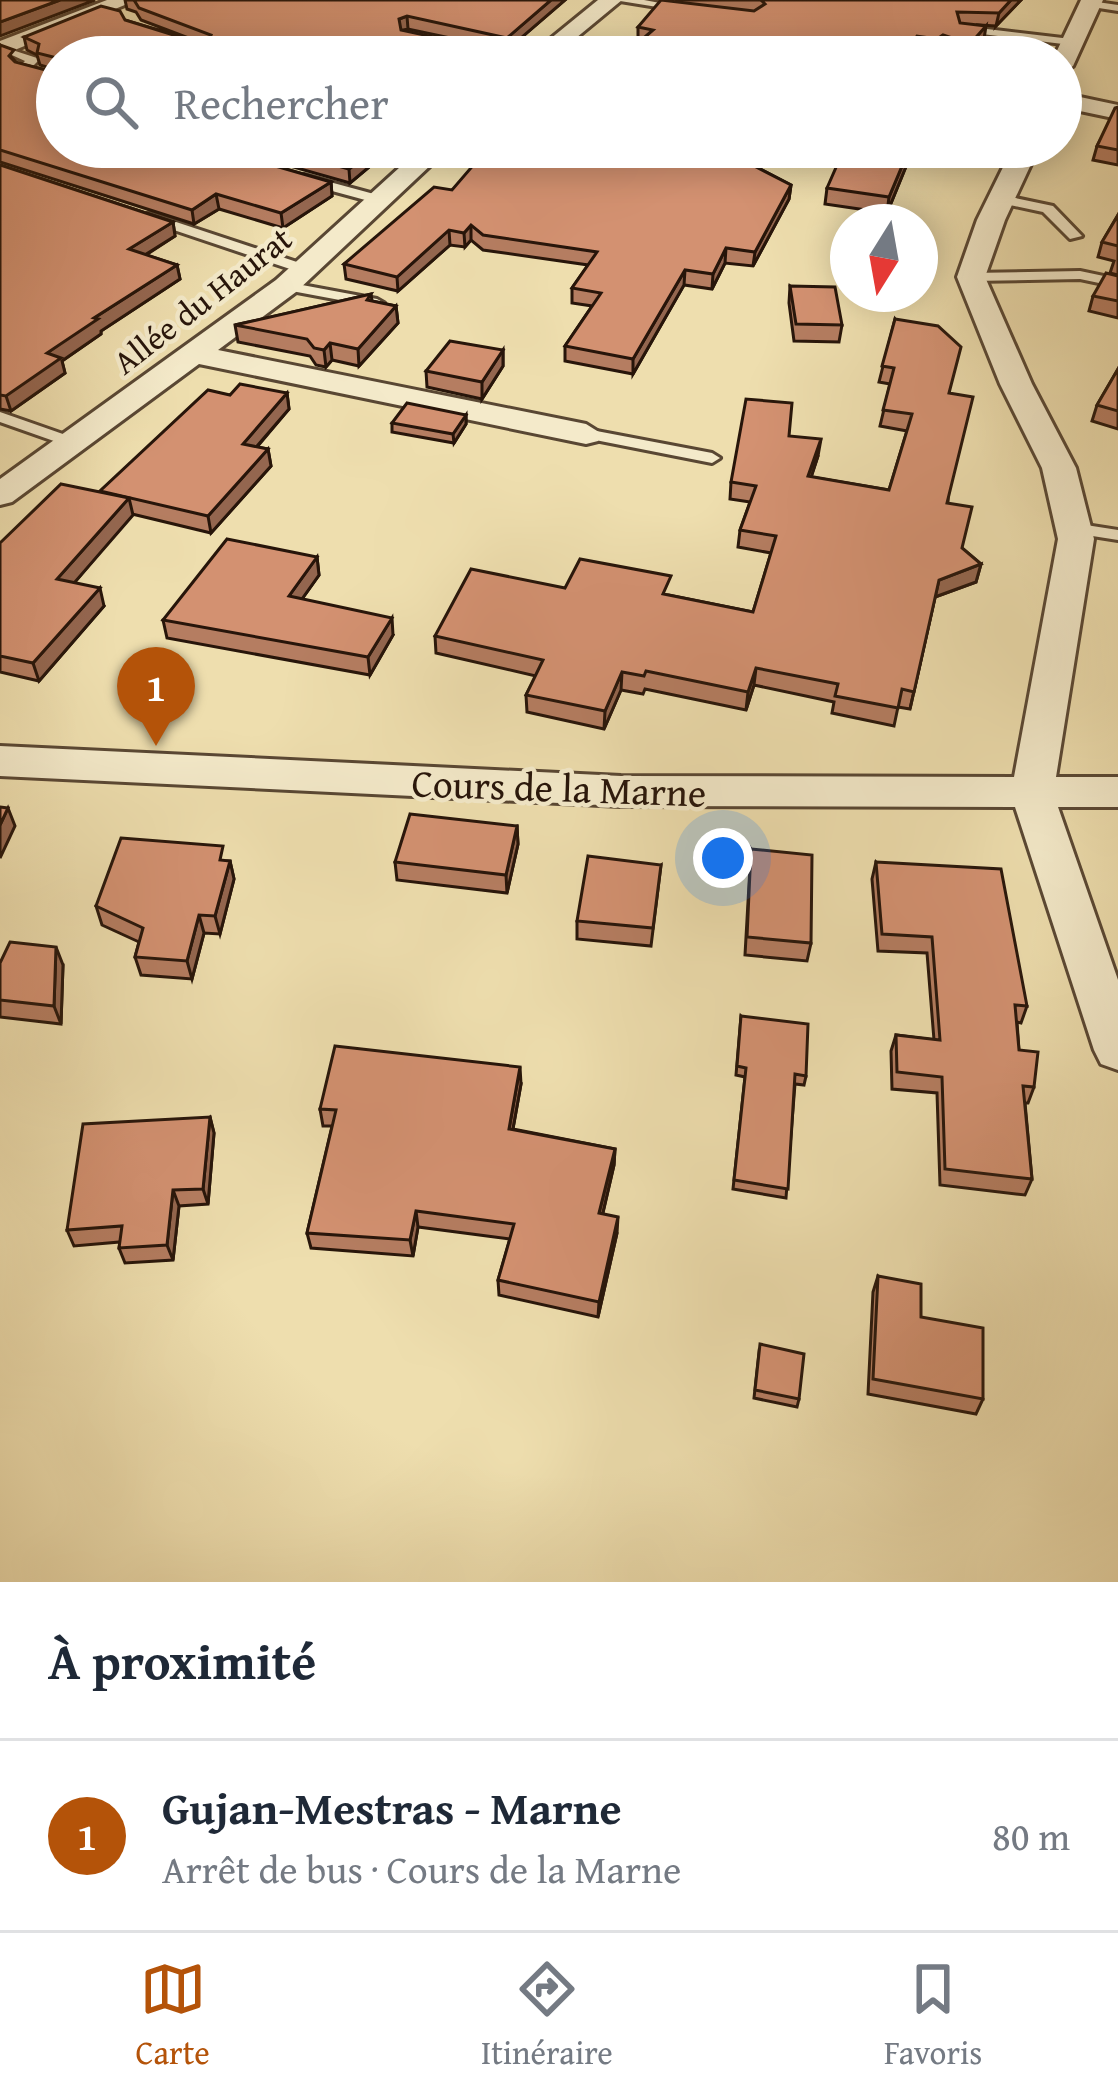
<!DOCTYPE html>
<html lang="fr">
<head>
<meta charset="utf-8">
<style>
  body { margin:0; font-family:"Gentium Book Plus",serif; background:#f6f6f7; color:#1f2937 }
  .compass { position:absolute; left:830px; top:204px; width:108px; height:108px; border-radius:50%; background:#fff; box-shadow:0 6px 30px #0003; rotate:191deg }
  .you { position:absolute; left:723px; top:858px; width:42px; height:42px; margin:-30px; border:9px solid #fff; border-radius:50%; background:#1a73e8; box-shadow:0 0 0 18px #1a73e833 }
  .badge { display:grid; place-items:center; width:78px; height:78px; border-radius:50%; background:#b45309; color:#fff; font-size:39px; font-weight:700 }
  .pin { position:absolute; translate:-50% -99px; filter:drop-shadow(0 3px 6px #0008) }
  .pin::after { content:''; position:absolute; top:63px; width:42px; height:36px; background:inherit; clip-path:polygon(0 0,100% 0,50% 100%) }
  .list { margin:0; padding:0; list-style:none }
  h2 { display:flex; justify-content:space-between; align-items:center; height:156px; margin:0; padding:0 48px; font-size:51px }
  h2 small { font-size:39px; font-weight:400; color:#747a83 }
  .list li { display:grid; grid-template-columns:78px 1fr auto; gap:36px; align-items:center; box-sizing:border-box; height:192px; padding:0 48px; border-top:3px solid #e0e1e3 }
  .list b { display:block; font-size:45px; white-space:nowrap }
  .list p { margin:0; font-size:39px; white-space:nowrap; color:#747a83 }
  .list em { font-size:39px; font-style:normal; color:#747a83 }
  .icon { flex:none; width:66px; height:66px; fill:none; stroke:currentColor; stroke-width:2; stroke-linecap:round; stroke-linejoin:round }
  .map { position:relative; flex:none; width:1118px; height:1582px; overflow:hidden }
  .search { position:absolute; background:#fff; box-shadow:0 6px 30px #0003; left:36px; right:36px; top:36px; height:132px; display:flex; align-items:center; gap:30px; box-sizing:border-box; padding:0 42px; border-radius:66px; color:#747a83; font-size:45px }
  .sheet { height:348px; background:#fff }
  nav { display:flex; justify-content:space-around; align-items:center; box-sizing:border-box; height:168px; border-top:3px solid #e0e1e3; background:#fff; font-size:33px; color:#747a83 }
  nav a { display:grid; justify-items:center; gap:6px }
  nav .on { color:#b45309 }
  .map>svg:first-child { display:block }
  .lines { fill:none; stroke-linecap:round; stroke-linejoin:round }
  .service-casing { stroke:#594733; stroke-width:6 }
  .minor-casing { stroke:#594733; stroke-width:6 }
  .service { fill:#f4eaca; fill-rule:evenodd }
  .minor { fill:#f4eaca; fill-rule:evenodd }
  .wall { fill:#b57d61; stroke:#27150a; stroke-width:3 }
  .shaded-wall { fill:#94664f; stroke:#27150a; stroke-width:3 }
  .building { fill:#d39171; stroke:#27150a; stroke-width:3 }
  .labels { text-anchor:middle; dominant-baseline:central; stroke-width:9; stroke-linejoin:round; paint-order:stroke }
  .far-street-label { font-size:33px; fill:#27150a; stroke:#f4eaca }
  .street-label { font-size:39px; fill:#27150a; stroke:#f4eaca }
</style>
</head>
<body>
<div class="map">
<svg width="1118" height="1582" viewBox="0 0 1118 1582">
  <rect width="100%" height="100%" fill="#eedeae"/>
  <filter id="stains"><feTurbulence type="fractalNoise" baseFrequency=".00167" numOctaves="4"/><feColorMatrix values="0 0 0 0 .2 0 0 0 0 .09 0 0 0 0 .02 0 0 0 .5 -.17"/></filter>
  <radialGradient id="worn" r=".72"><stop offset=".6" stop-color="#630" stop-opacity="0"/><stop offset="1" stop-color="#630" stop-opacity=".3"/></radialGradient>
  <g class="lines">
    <g class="service-casing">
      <g id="service">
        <path d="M614,0H644L687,8L682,11Z"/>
        <path d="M1090,1L1118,5V11L1086,6Z"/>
        <path d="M962,26L1071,39L1077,42L1071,45L958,31V27Z"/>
        <path d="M449,42L508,55L510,57H488L445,47V43Z"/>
        <path d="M3,47L37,58L39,60L31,68L57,74V82L19,71L17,69L25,61L3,51Z"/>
        <path d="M940,52L956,55L958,57H936Z"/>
        <path d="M304,175L385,197L387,200L380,204L299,182L297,179Z"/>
        <path d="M1001,195L1053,206L1082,236L1070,239L1043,212L996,202V196Z"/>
        <path d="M149,213L309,266L311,269L299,272L144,220L142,217Z"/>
        <path d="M1080,271L1118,279V287L1080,279L971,281L964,277L971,273Z"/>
        <path d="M286,282L377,299L384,303L377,307L281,289L279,286Z"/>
        <path d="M0,412L80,440L82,443L80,446H68L0,422Z"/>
        <path d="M586,429L712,453L720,458L712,463L580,437V431Z"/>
        <path d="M1073,523L1118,530V540L1067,532L1064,528Z"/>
      </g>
    </g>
    <g class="minor-casing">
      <g id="minor">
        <path d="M107,0H137L0,56V41Z"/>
        <path d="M598,0H622L553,57H528Z"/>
        <path d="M1081,0H1103L1073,66L1061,73V57H1054Z"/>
        <path d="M1061,93L1118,105V119L1061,107Z"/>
        <path d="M422,147H450L296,292L218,350L586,424L602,434L598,441L586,444L199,364L12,502L0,505V479L276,280Z"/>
        <path d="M1013,147H1039L1005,220L985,277L1032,384L1076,468L1094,539L1056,777H1118V807H1058L1118,980V1070L1101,1064L1094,1050L1015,807L621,806L0,776V746L621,776L1014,777L1058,539L1042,468L1000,384L957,277L977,220Z"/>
      </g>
    </g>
    <use href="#service" class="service"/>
    <use href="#minor" class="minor"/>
  </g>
  <g class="wall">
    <path d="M125,0H565L507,50L408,29L57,147H215L212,148L331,182L332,196L283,228L219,209L194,224L0,162V45L17,63L57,73V70L40,65L37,55L27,50L24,37L125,20L199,42L141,20L136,12L127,9Z"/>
    <path d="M678,0H1021L996,26L978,25L984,39L967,56L941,48L935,52L915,49L910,57H624L641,41L638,40V27Z"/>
    <path d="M1118,107V165L1093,160L1097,146Z"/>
    <path d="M223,147H393L350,183Z"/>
    <path d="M560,147H746L739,158L791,185L789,199L753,266L725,263L712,289L684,285L633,374L565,361V346L592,306L572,303V288L588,265L483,250L471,240L465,247L450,245L398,291L346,279L344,264L452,190L508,159Z"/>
    <path d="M914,147L887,213L825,204L827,188Z"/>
    <path d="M0,165L173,222L175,236L146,255L177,265L180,279L101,331V334L62,361L65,373L11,411L0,409Z"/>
    <path d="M1118,215V275L1110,273L1114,261L1098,257L1102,242Z"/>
    <path d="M1118,276V318L1089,311L1093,296Z"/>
    <path d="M790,286L842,325L839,342L794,341L789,303Z"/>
    <path d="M371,294L372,301L396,306L398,323L359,366L332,360L326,367L316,365L310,356L238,342L235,325Z"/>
    <path d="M895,319L950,393L948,503L962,548L981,564L976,582L935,597L910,709L898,707L894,726L832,713L834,702L754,685L746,710L645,689L643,694L621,690L604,729L527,712L526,695L536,676L436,653L435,636L565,588L669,595L753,612L771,553L738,547L740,530L750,502L730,499L731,482L789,436L818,456L811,477L889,490L907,431L880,426L890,384L879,382Z"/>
    <path d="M503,350V366L482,399L427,387L426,371Z"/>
    <path d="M1118,369V429L1092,421L1097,405Z"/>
    <path d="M287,393L289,409L257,447L268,449L271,466L211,533L132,514L74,583L104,606L39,681L0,672V543L101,492L230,395Z"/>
    <path d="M466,415V424L454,443L392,432V423Z"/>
    <path d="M317,557L319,575L302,599L393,635L370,675L167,638L163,620Z"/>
    <path d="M517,826L518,844L507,893L397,880L395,862Z"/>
    <path d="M751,849L811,943L807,961L745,955Z"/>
    <path d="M227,861H230L234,879L220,934L204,933L192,979L141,975L135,957L139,942L102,925L96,906Z"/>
    <path d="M876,862L1027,1006L1021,1023L1017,1022L1019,1050L1034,1087L1028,1103H1025L1032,1179L1025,1195L940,1185L937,1093L892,1089L891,1051L896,1035L934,1040L927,953L878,951L872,879Z"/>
    <path d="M661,865L651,946L577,939V921Z"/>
    <path d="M0,963L63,965L61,1024L0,1017Z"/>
    <path d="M741,1016L806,1076L804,1085L795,1084L786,1198L733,1189L745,1077L736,1075Z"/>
    <path d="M521,1084L513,1129L615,1149L614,1165L603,1213L617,1233L598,1317L499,1295L498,1280L510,1239L418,1227L413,1256L311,1248L307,1233L332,1126H323L320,1109Z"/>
    <path d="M210,1117L214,1133L208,1204L179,1206L173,1260L125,1263L119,1248L120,1242L74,1246L67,1230Z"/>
    <path d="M878,1276L921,1317L983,1399L976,1414L868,1394L873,1292Z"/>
    <path d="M759,1352L799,1399L797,1407L754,1398Z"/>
  </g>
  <g class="shaded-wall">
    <path d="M60,0H95L0,36V22Z"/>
    <path d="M551,0H565L507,50V38Z"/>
    <path d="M1011,0H1021L996,26L999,13Z"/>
    <path d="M407,16L408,29L399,31V19Z"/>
    <path d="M986,26L984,39L967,56L970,44Z"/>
    <path d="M943,35L941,48L935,52L937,39Z"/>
    <path d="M917,36L915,49L910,57H903Z"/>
    <path d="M476,46L477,57H463Z"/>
    <path d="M376,147H393L350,183L349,169Z"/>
    <path d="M738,147H746L732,169L733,155Z"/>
    <path d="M910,147H914L887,213L889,197Z"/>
    <path d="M331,182L332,196L283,228L281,213Z"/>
    <path d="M791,185L789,199L753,266L755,252Z"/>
    <path d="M216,194L219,209L194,224L192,210Z"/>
    <path d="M173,222L175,236L132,263L129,249Z"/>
    <path d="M471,225V240L465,247L464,233Z"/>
    <path d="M449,230L450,245L398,291L397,277Z"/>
    <path d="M726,248L725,263L712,289L713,274Z"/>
    <path d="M177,265L180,279L101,331V334L62,361L65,373L11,411L6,396L47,353L94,318Z"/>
    <path d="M685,270L684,285L633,374V359Z"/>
    <path d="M396,306L398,323L359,366L358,349Z"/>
    <path d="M330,343L332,360L326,367L324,350Z"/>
    <path d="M503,350V366L482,399V382Z"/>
    <path d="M287,393L289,409L245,460L243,444Z"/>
    <path d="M466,415V424L454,443L453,434Z"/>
    <path d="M821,439L818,456L806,493L808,476Z"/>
    <path d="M268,449L271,466L211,533L208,516Z"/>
    <path d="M129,498L133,515L62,597L57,579Z"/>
    <path d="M317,557L319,575L292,613L289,596Z"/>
    <path d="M981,564L976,582L935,597L910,709L939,580Z"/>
    <path d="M100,588L104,606L39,681L33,663Z"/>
    <path d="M392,618L393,635L370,675L368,657Z"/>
    <path d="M756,668L754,685L746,710L748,692Z"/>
    <path d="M622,672L621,690L604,729L605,711Z"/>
    <path d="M8,808L15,826L0,858V825Z"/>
    <path d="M517,826L518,844L507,893L506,875Z"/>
    <path d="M230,861L234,879L220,934L215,916Z"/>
    <path d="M199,915L204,933L192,979L187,961Z"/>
    <path d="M56,947L63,965L61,1024L54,1006Z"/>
    <path d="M520,1067L521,1084L510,1145L509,1129Z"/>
    <path d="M210,1117L214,1133L208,1204L203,1189Z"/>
    <path d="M615,1149L614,1165L599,1229V1213Z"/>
    <path d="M173,1190L179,1206L173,1260L167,1245Z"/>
    <path d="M416,1211L418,1227L413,1256L410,1240Z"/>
    <path d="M618,1217L617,1233L598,1317L599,1302Z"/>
  </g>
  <g class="building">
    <path d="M0,0H60L0,22Z"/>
    <path d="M134,0H551L507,38L407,16L399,19L401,30L476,46L463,57L57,58L37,53L39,44L24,37L101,6L120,11L125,20L196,42L208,41L211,35L139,8Z"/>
    <path d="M661,0L754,11L765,4L761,0H1011L999,13L957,12L960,23L986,26L970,44L943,35L937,39L917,36L903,57H631L624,55L653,30L638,27Z"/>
    <path d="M0,45L14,50L9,56L15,62L57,73V68V147H209L331,182L281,213L216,194L192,210L0,150Z"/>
    <path d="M1118,107V150L1097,146L1115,108Z"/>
    <path d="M270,147H376L349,169Z"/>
    <path d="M523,147H738L733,155L791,185L755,252L726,248L713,274L685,270L633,359L565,346L601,293L572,288L597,252L483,235L471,225L464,233L449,230L397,277L344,264L434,187L452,190L482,155L508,159Z"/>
    <path d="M845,147H910L889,197L827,188Z"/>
    <path d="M0,165L173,222L129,249L177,265L94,318L98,319L47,353L61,358L6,396L0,395Z"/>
    <path d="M1118,215V246L1102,242Z"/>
    <path d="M1106,273L1118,276V301L1093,296Z"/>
    <path d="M790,286L835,287L842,325L796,324Z"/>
    <path d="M371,294L367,300L396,306L358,349L330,343L324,350L314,348L307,339L235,325Z"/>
    <path d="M895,319L938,326L961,347L949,393L973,397L947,503L972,507L962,548L981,564L939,580L914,692L902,689L898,708L835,696L838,684L756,668L748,692L646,671L644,676L622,672L605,711L526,695L543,660L435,636L471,569L565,588L580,559L671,576L663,594L753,612L776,536L740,530L756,486L731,482L746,399L792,403L789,436L821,439L808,476L889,490L912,414L883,410L894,368L882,366Z"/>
    <path d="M450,341L503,350L482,382L426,371Z"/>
    <path d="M1118,369V411L1097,405Z"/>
    <path d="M240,384L287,393L243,444L268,449L208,516L100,491L208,390L230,395Z"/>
    <path d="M407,403L466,415L453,434L392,423Z"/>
    <path d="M61,484L129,498L57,579L100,588L33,663L0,656V543Z"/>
    <path d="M227,539L317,557L289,596L392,618L368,657L163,620Z"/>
    <path d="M0,807L8,808L0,825Z"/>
    <path d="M410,814L517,826L506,875L395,862Z"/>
    <path d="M121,838L223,846L220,860L230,861L215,916L199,915L187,961L135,957L143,928L96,906Z"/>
    <path d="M751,849L812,855L811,943L747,937Z"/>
    <path d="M588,856L661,865L653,928L577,921Z"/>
    <path d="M876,862L1001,869L1027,1006L1015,1005L1019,1050L1038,1052L1034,1087L1023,1086L1032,1179L945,1169L942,1077L897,1072L896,1035L940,1040L932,937L882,934Z"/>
    <path d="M10,942L56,947L54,1006L0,1000V963Z"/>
    <path d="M741,1016L808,1024L806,1076L795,1074L788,1189L734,1180L746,1068L737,1066Z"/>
    <path d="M335,1046L520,1067L509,1129L615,1149L599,1213L618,1217L599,1302L498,1280L514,1224L416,1211L410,1240L307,1233L336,1110L320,1109Z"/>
    <path d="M210,1117L203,1189L173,1190L167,1245L119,1248L122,1226L67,1230L83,1124Z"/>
    <path d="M878,1276L921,1284V1317L983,1328V1399L873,1379Z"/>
    <path d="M760,1344L804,1354L799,1399L755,1390Z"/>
  </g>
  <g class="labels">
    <g class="far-street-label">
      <text transform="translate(202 300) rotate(-38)">Allée du Haurat</text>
    </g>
    <g class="street-label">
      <text transform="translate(559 787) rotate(2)">Cours de la Marne</text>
    </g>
  </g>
  <rect width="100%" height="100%" filter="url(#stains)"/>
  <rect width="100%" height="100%" fill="url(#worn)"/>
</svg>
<svg class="compass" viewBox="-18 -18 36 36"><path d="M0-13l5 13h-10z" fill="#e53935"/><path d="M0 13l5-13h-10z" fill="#747a83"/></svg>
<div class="you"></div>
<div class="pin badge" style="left:156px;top:746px">1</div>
<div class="search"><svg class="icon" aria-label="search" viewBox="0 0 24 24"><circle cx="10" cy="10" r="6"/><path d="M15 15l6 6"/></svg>Rechercher</div>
</div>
<section class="sheet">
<h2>À proximité<small></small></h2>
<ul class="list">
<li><span class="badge">1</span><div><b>Gujan-Mestras - Marne</b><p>Arrêt de bus · Cours de la Marne</p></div><em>80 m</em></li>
</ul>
</section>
<nav>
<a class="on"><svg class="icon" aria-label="map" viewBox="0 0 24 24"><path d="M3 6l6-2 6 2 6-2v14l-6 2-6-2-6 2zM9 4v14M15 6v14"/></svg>Carte</a>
<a><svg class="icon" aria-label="directions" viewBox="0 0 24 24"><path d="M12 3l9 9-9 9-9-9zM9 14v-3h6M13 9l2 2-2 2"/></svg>Itinéraire</a>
<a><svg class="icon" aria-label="saved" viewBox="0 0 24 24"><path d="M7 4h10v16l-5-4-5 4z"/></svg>Favoris</a>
</nav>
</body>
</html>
